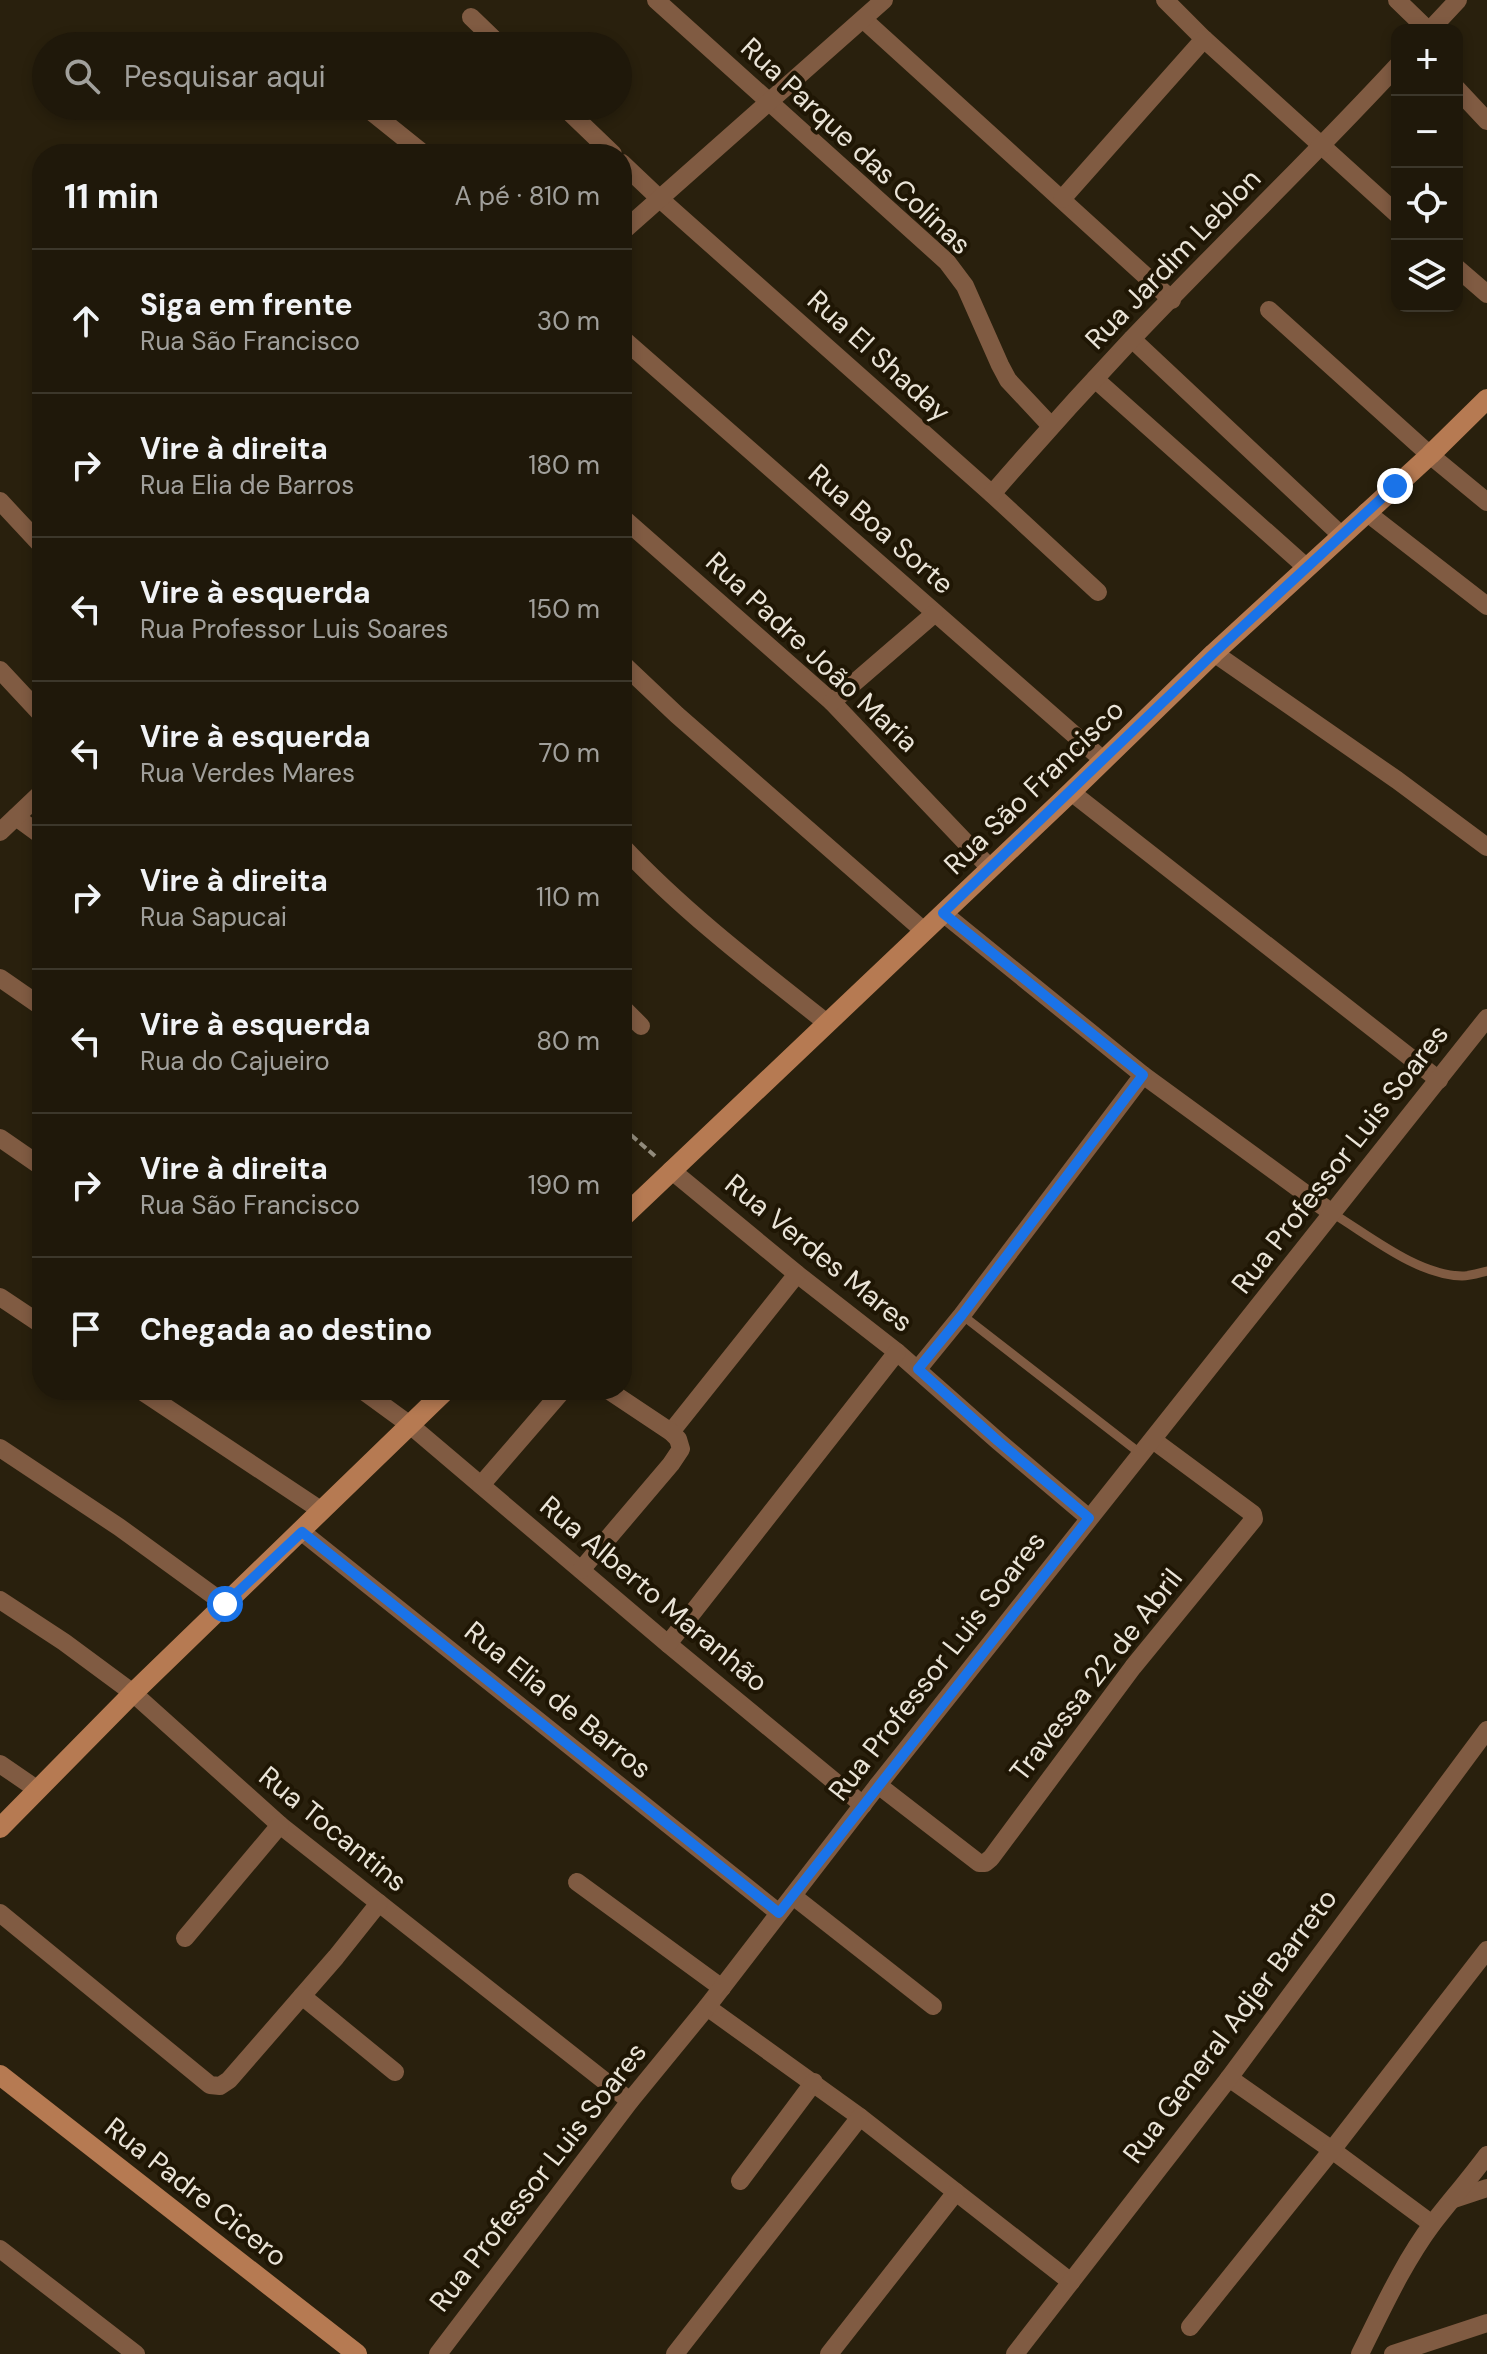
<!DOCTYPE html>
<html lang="pt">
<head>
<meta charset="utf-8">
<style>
  body { margin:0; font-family:"DM Sans",sans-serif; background:#272113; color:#f1f3f6 }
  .controls { position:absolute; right:24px; top:24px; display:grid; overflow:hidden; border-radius:16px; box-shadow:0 4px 12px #0003 }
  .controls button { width:72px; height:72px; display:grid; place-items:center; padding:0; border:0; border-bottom:2px solid #3c372b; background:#1f180a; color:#f1f3f6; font:40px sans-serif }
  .stop { position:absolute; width:24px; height:24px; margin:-18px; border:6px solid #1a73e8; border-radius:50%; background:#fff }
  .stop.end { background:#1a73e8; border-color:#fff; box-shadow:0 2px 8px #0008 }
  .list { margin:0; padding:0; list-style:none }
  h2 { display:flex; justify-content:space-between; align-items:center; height:104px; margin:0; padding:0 32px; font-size:34px }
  h2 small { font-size:26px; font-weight:400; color:#a1a09c }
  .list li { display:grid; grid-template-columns:52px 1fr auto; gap:24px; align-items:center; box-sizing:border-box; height:144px; padding:0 32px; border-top:2px solid #3c372b }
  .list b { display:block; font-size:30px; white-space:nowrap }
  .list p { margin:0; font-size:26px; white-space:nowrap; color:#a1a09c }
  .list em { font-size:26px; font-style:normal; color:#a1a09c }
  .icon { flex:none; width:44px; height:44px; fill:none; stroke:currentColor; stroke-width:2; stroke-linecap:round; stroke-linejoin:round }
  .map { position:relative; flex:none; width:1487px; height:2354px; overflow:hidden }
  .search { position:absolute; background:#1f180a; box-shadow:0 4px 12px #0003; left:32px; top:32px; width:600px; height:88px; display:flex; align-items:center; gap:20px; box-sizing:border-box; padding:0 28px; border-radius:44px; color:#a1a09c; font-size:30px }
  .panel { position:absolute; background:#1f180a; box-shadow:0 4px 12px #0003; left:32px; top:144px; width:600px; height:1256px; border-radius:32px }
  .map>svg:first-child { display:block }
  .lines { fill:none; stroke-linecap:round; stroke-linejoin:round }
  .path { stroke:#928b7c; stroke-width:4; stroke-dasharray:8 4; stroke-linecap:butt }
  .lane { stroke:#805b42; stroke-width:9 }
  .street { stroke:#805b42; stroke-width:18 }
  .secondary { stroke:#b67a52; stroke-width:20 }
  .route { stroke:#1a73e8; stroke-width:10 }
  .labels { text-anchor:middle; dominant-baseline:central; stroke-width:8; stroke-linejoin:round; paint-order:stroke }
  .street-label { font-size:28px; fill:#eae4d8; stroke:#1f1604 }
</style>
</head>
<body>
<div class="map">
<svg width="1487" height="2354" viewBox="0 0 1487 2354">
  <rect width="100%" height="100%" fill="#29200d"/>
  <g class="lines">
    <path class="path" d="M622,1127L656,1157"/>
    <g class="lane">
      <path d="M1332,1213C1370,1236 1417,1275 1462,1276C1470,1276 1479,1273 1487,1271"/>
      <path d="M962,1315L1141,1454"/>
    </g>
    <g class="street">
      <path d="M656,0L947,262L965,286L1000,365L1008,380L1051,426"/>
      <path d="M1165,0L1204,39L1397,214"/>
      <path d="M1397,0L1428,30"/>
      <path d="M471,17L501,46"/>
      <path d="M864,20L1172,300"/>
      <path d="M1430,30L1458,0"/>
      <path d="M1457,89L1487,121"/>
      <path d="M563,106L613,154"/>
      <path d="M368,109L424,154"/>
      <path d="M622,163L660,199L992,494L1098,592"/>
      <path d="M1062,199L1204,39"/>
      <path d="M622,232L884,0"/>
      <path d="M1457,268L1487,294"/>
      <path d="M1269,310L1430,455L1487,502"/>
      <path d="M622,338L1103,760"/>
      <path d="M1132,339L1341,535"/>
      <path d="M1095,379L1306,567"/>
      <path d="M992,494C1037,442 1083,391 1130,341C1218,248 1310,160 1397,66"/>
      <path d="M0,501L42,546"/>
      <path d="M1366,512L1487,606"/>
      <path d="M622,517L832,702L990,868"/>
      <path d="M1214,653L1397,780L1487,847"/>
      <path d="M622,663L677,715L924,931"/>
      <path d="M0,670L42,715"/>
      <path d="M832,702L934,614"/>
      <path d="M1071,792L1439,1080"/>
      <path d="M16,817L42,836"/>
      <path d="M0,832L42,792"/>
      <path d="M622,846C684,912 756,967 827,1023"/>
      <path d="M943,913L1143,1075L1332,1213"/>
      <path d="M0,978L42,1007"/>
      <path d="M622,1007L641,1026"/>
      <path d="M0,1138L42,1167"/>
      <path d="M671,1170L797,1274L897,1352L998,1441L1089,1518"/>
      <path d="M0,1297L42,1325"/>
      <path d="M918,1369L962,1315L1143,1075"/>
      <path d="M140,1390L322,1511"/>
      <path d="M362,1390L410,1425L668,1644L863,1805"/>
      <path d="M671,1432L797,1274"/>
      <path d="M0,1448L119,1527L225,1604"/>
      <path d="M481,1485L563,1390"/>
      <path d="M302,1532L779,1913"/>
      <path d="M581,1570L671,1464L681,1449L678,1439L671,1432L608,1390"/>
      <path d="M0,1600L64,1642L133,1693L280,1825L630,2101"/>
      <path d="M668,1644L897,1352"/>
      <path d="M0,1764L38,1790"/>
      <path d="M878,1785L979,1863H985L991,1858L1133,1667L1254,1519L1253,1514L1153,1440"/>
      <path d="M577,1882L722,1988"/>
      <path d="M793,1896L933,2006"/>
      <path d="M0,1913L210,2085L220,2086L229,2080L336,1957L379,1903"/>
      <path d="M185,1938L280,1825"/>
      <path d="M302,1996L395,2072"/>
      <path d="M707,2007L860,2117L1071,2282"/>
      <path d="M1229,2078L1332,2150L1432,2224"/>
      <path d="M740,2181L814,2082"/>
      <path d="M1454,2199L1487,2188"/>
      <path d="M0,2249L136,2354"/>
      <path d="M1190,2327L1332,2150L1487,1950"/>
      <path d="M438,2354L630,2101L707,2007L878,1785L1487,1018"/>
      <path d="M675,2354L860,2117"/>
      <path d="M829,2354L956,2192"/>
      <path d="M1015,2354L1229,2078L1487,1730"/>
      <path d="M1360,2354C1382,2310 1403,2263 1433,2223C1451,2200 1470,2178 1487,2155"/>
      <path d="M1393,2354L1487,2323"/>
    </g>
    <g class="secondary">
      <path d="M622,1218L1071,792L1214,653L1430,455L1487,399"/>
      <path d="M0,1828L133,1693L446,1390"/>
      <path d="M0,2075L357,2354"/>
    </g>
  </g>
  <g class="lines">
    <path class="route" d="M225,1604L302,1532L779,1913L1089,1518L998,1441L918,1369L962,1315L1143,1075L943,913L1214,653L1395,486"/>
  </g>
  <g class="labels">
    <g class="street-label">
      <text transform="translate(856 146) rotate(43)">Rua Parque das Colinas</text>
      <text transform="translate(1173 259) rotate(-46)">Rua Jardim Leblon</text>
      <text transform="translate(879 356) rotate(42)">Rua El Shaday</text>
      <text transform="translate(881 529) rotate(41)">Rua Boa Sorte</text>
      <text transform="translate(812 652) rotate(43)">Rua Padre João Maria</text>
      <text transform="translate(1034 787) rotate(-44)">Rua São Francisco</text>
      <text transform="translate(1340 1159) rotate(-52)">Rua Professor Luis Soares</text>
      <text transform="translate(819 1253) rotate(39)">Rua Verdes Mares</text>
      <text transform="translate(654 1594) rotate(40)">Rua Alberto Maranhão</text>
      <text transform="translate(937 1666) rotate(-52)">Rua Professor Luis Soares</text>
      <text transform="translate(1096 1675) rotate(-52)">Travessa 22 de Abril</text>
      <text transform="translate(558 1700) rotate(39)">Rua Elia de Barros</text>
      <text transform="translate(333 1829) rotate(39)">Rua Tocantins</text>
      <text transform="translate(1230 2026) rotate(-53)">Rua General Adjer Barreto</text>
      <text transform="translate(538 2177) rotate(-52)">Rua Professor Luis Soares</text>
      <text transform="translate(196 2192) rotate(38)">Rua Padre Cicero</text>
    </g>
  </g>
</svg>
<div class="controls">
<button>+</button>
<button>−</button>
<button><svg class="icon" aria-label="locate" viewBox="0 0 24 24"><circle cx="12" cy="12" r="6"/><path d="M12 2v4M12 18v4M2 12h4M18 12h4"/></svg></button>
<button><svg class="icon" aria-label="layers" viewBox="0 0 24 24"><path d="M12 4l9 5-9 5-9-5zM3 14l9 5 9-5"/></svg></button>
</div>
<div class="stop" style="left:225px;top:1604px"></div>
<div class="stop end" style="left:1395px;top:486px"></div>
<div class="search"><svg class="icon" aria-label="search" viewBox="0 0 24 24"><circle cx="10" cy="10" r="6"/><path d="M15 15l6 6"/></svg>Pesquisar aqui</div>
<section class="panel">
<h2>11 min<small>A pé · 810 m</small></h2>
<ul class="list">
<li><svg class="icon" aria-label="ahead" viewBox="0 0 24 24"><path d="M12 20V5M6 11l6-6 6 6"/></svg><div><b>Siga em frente</b><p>Rua São Francisco</p></div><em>30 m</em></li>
<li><svg class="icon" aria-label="right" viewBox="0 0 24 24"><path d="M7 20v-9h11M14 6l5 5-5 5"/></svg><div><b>Vire à direita</b><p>Rua Elia de Barros</p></div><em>180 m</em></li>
<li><svg class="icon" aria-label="left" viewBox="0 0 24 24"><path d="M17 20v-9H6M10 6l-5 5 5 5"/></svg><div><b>Vire à esquerda</b><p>Rua Professor Luis Soares</p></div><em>150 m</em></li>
<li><svg class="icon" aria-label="left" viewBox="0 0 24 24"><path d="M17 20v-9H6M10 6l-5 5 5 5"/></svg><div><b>Vire à esquerda</b><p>Rua Verdes Mares</p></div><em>70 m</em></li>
<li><svg class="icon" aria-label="right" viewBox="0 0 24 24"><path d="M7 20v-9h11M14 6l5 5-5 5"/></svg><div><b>Vire à direita</b><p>Rua Sapucai</p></div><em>110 m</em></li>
<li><svg class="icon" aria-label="left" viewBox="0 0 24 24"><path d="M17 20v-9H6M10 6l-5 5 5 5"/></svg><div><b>Vire à esquerda</b><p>Rua do Cajueiro</p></div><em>80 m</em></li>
<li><svg class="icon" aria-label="right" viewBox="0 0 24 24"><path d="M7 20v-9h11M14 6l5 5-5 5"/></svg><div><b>Vire à direita</b><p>Rua São Francisco</p></div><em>190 m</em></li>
<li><svg class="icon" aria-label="arrive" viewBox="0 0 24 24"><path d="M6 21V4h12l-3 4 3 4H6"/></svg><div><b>Chegada ao destino</b></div></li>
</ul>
</section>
</div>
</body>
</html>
